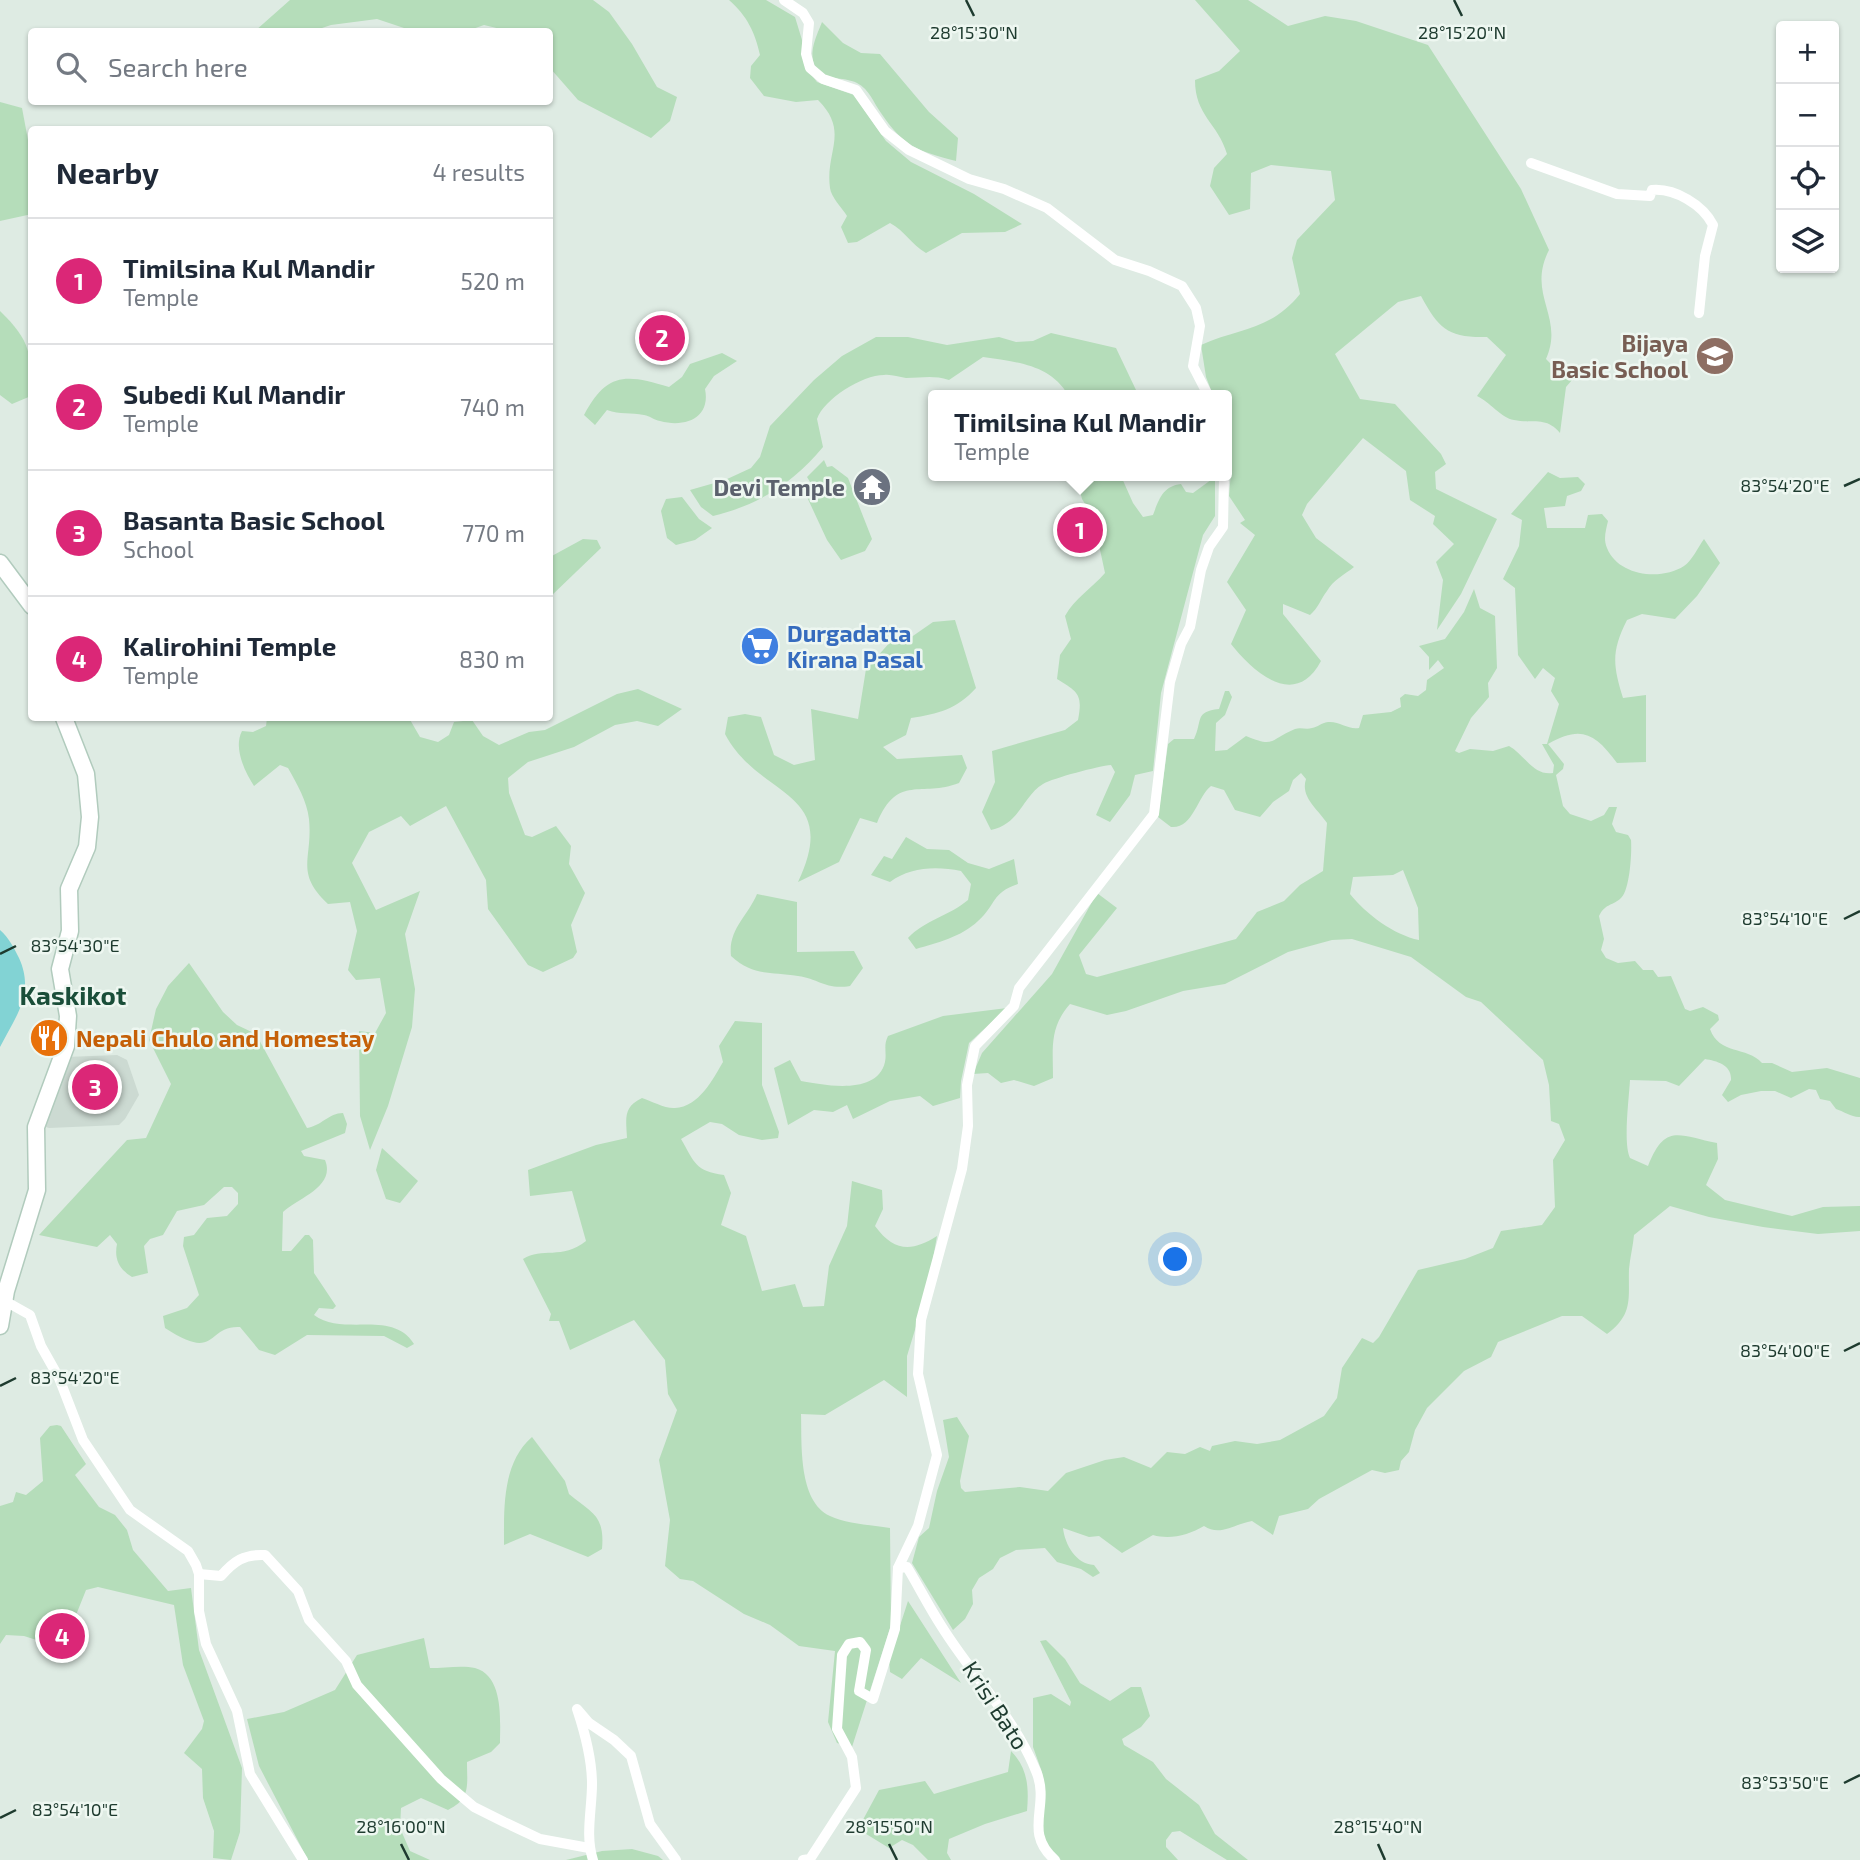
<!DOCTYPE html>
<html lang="en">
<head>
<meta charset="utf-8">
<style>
  body { margin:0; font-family:"Exo 2",sans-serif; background:#f2f2f3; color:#1f2937 }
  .controls { position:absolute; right:21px; top:21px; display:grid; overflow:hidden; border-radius:7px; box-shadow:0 2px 5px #0004 }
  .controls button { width:63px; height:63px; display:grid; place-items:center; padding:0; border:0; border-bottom:2px solid #e0e1e3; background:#fff; color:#1f2937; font:35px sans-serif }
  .you { position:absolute; left:1176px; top:1260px; width:24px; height:24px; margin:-18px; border:5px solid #fff; border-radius:50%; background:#1a73e8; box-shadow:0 0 0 10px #1a73e833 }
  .badge { display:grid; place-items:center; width:46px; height:46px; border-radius:50%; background:#db2777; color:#fff; font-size:23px; font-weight:700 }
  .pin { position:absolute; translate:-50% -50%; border:4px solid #fff; box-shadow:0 2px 7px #0006 }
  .popup { position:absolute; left:928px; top:390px; width:304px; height:91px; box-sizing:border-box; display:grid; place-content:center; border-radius:7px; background:#fff; filter:drop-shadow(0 2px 5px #0005); font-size:23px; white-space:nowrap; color:#747a83 }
  .popup b { font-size:26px; color:#1f2937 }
  .popup::after { content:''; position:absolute; left:50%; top:100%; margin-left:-14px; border:14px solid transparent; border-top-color:#fff }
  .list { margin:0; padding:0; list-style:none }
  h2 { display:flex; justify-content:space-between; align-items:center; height:91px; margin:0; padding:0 28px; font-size:30px }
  h2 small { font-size:23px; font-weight:400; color:#747a83 }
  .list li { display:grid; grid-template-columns:46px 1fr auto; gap:21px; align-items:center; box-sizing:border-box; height:126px; padding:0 28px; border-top:2px solid #e0e1e3 }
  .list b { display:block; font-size:26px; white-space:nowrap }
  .list p { margin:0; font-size:23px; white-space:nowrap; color:#747a83 }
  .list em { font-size:23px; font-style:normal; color:#747a83 }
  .icon { flex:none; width:38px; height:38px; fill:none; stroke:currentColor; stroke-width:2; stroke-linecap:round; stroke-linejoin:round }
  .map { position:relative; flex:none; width:1860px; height:1860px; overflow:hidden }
  .search { position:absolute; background:#fff; box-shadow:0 2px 5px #0004; left:28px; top:28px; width:525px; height:77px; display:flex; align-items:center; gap:18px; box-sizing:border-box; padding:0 24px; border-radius:7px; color:#747a83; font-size:26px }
  .panel { position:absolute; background:#fff; box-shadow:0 2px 5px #0004; left:28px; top:126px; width:525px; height:595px; border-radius:7px }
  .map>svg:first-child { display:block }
  .built { fill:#ccdad2 }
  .green { fill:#b5ddba; fill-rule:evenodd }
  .water { fill:#82d3d4 }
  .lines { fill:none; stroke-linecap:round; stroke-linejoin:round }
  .secondary-casing { stroke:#b1cbbd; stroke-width:19 }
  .street { stroke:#fff; stroke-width:10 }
  .secondary { stroke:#fff; stroke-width:16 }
  .ticks { fill:none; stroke:#1e3b2f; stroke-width:2.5 }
  .labels { text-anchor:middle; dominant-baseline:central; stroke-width:5; stroke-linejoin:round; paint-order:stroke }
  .education-label { font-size:23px; font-weight:bold; fill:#785e54; stroke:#eef7f1; text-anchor:end }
  .worship-label { font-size:23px; font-weight:bold; fill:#5b616d; stroke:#eef7f1; text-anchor:end }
  .shop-label { font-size:23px; font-weight:bold; fill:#366cbe; stroke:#eef7f1; text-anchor:start }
  .food-label { font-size:23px; font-weight:bold; fill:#c56008; stroke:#eef7f1; text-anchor:start }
  .street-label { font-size:23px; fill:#1e3b2f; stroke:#eef7f1 }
  .quarter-label { font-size:26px; font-weight:bold; fill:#1a4e39; stroke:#eef7f1 }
  .ticks-label { font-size:18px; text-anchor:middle; fill:#1e3b2f; stroke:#eef7f1; stroke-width:5; stroke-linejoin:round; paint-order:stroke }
</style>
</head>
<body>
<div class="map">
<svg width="1860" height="1860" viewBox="0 0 1860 1860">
  <rect width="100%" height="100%" fill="#deebe3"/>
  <path class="built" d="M117,1055L127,1060L139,1095L125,1119L119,1125L49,1128L43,1126L66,1057Z"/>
  <g class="green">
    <path d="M290,0H593L609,12L632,44L657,87L677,97L670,121L651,138L578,100L550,68V32L509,31L484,25L467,31H413L377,19L331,25L313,31H255Z"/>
    <path d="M729,0H766L795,17L802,40L804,65L817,82L854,95L886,141L911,162L974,194L1022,224L1005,232L962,233L926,253C911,244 905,231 890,223L857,242L848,243L841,227L847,216C842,208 831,197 830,188C825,151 850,132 818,100L796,102L764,96L750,78L751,66L760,55C755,32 747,16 729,0Z"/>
    <path d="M1195,0H1248L1288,26L1325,16L1356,21L1428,45L1521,189L1549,250C1526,295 1565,316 1546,359L1557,370L1578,373L1566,387L1560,433C1546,416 1534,424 1514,420C1501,418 1490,402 1477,396L1506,355L1487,337C1448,338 1439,329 1421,296L1398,302L1335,354L1360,399L1395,404L1441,454L1446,464L1435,472L1436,489L1497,519L1461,594L1437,630L1443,580L1436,562L1454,544L1433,524L1435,516L1410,500L1406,471L1363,438L1307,504L1302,515L1316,538L1354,567C1344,575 1333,580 1327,591C1320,600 1319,607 1310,615L1283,604V614L1321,661C1295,710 1253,672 1231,644L1246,610L1227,582L1255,535L1240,523L1245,520L1229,496L1232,460L1227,431V395H1213L1206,377L1201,345C1241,327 1270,331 1300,294L1292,258L1297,240L1335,200L1331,171L1271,165L1251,173L1250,209L1229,215L1210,186L1214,168L1227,154C1218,123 1195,116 1195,80L1219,71L1240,51Z"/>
    <path d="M822,22L843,43L861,53L880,54L929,112L958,138L956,161C918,151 904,147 881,113C873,102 870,90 857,83C844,76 821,82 814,64C809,50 817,35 822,22Z"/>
    <path d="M0,102L22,108L31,156L32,214L0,221Z"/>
    <path d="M0,311C31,341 32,355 31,396L12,404L0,395Z"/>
    <path d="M1051,333L1116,348L1136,390L1128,395H1068C1050,364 1016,362 983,357L949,380C933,375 922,378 906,378C898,377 891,374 884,375C862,375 824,399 817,419L823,447C793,483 759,505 713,516L701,507L690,490L725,480L751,468L760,457L770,426L814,380L842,356L876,337H908L947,345L999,337L1016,342L1033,341Z"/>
    <path d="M722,353L737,361L714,376L705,389C711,418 685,428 660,421C654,420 650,416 644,415C631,412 620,415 607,410L595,425L584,415C606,373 625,373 669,387L682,377L690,364Z"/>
    <path d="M824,460L827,467L832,466L848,478L872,539L865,551L841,560L827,540L807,497L815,490L807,477Z"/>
    <path d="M1548,472L1560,478L1578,477L1585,484L1581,491L1567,496L1565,506L1544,508L1547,528H1585L1588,515L1602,514L1608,521C1606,530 1603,539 1607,548C1618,576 1661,581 1684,566C1692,561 1698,547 1704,539L1720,563L1697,596L1675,619L1642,614L1627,620C1611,652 1613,665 1623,698L1646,695V762L1617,763C1595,733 1581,725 1548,744L1564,764L1563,769L1556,775L1563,806L1570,814L1591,821L1604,815L1609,807H1617L1612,824L1616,832L1628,835L1631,840C1632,852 1630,892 1620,899C1611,906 1605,904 1599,916L1604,939L1601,950L1606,958L1618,963L1635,961L1643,970H1653L1658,977L1671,976L1685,1009L1690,1011L1703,1007L1718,1015L1719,1020L1710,1029C1719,1055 1747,1046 1762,1063H1772L1792,1072L1827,1068L1860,1078V1117C1853,1118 1843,1111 1836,1109L1830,1101L1820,1099L1816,1090L1809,1089L1791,1098L1775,1091H1761L1741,1095L1728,1102L1722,1095L1731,1080C1732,1065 1717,1061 1705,1059L1679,1086L1666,1081L1630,1080C1629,1099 1623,1143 1630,1158L1648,1166C1665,1123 1678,1135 1717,1143L1718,1159L1706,1185L1725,1200L1792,1216L1823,1207L1860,1206V1231L1818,1234L1763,1227L1709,1217L1670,1206L1634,1235C1633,1246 1630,1258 1629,1269C1628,1298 1634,1314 1607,1334L1582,1316H1562L1498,1342L1491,1357L1464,1371L1427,1408L1415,1430L1409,1452L1401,1461L1399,1470L1385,1473L1372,1470L1319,1499L1308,1509L1279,1516L1273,1535L1252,1521C1234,1524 1220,1537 1204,1526C1189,1535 1170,1540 1153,1535L1122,1553L1099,1536L1089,1537L1063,1528C1065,1545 1076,1564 1094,1565L1100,1573L1093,1577L1081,1569L1057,1562L1045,1548L1016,1550L1000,1558L993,1569L979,1578L972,1590L973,1604L965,1619L953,1630L912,1563L919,1537L929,1528L937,1491L949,1457L943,1420L957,1417L969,1436L960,1481L961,1488L965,1492L1020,1487L1048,1491L1066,1473L1105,1460L1124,1457L1151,1468L1167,1452L1185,1454L1200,1447L1210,1451L1212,1446L1235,1441L1257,1444L1280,1440L1324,1416L1337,1398L1342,1368L1362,1338L1373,1343L1379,1337L1418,1270L1465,1259L1493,1248L1501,1231L1542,1225L1555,1207L1553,1160L1565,1140L1559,1124L1551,1121L1549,1085L1543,1060L1481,1002L1466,997L1411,957L1352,939L1332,940L1288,952L1225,984L1183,991L1126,1011L1107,1015L1070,1004C1049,1028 1053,1048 1053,1078L1034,1086L1014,1080L1001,1083L988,1073L973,1074L982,1053L1052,974L1097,893L1117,908L1079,955L1086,974L1097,977L1236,939L1257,912L1284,901L1300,885L1323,871L1327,823C1318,809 1300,797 1306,779L1301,773L1293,780L1289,791L1273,802L1260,817L1235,810L1224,790L1211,786C1197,797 1193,829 1171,827L1158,817L1168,744L1174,739H1194C1203,720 1194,712 1219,709L1225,691H1229L1232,697L1225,715L1216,723L1215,751L1227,750L1246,736C1275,748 1269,740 1295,729C1301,727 1306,730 1312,728C1318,727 1321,723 1328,722C1340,721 1348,730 1359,728L1363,715L1391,712L1401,707L1400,698L1405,694L1418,696L1426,690L1427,680L1444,668L1438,660L1429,670V657L1419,646L1445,639L1464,612L1474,589L1480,608L1495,616L1497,668L1488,683L1489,697L1471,718L1455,751L1459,753L1470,749L1493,751L1509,746C1525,755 1533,776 1553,773L1554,765L1542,744H1547L1559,704L1551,691L1555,678L1543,668L1535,679L1518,655L1515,588L1503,579L1519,546L1522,520L1511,514ZM1403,870L1418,908L1419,940C1394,935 1366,914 1350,894L1353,877L1393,875Z"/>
    <path d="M1076,476H1121L1133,503L1143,517L1153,515C1159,499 1163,486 1181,484L1186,492L1193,493L1215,477V516L1203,535L1161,693L1153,771L1135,775L1130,795L1110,822L1096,815L1115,772L1111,765C1099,766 1053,778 1043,784C1022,797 1020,824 991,830L982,812L995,782L992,751L1065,730L1078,720C1083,694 1078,692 1057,679L1060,655L1071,639L1065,616C1075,598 1092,588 1105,573L1093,517L1082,499Z"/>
    <path d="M682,497L699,519L712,528L695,540L676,545L667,538L661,511L666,499Z"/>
    <path d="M583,539L597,540L601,548L550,597V557Z"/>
    <path d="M955,620L976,688C957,709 938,714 911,718L906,735L883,747L897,759L962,755L967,768L959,783C921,798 898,773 877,823L860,818L839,862L798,882C842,789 759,799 725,734L728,717L745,714L761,717L774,755L794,765L815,760L811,709L858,719L866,669L892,640L910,638L933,622Z"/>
    <path d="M638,689L682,709L658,726L637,721L615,725L574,747L528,762L508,778L509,793L525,835L532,837L556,826L571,846L569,864L585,893L571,925L577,952L573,958L543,972L528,965L488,909L486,880L446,806L410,826L401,816L369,832L352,863L376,910L420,891L405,934L415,989L412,1027L388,1106L370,1150L360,1116L359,1031L375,1033L386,1013L380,978L356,980L348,970L357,931L350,902L328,904C294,872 313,859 309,819C307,801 297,784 288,768L280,765L254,786C245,772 233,748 242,731L253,732L266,726L267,718H409L420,737L438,742L449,735L454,722L472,720L483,736L499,745L529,732L545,730L617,694Z"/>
    <path d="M906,837L927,849L949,850L968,863L989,869L1014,859L1018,884C991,893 997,904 978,921C961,937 937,943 916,949L908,938C925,920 949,916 968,900L971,884L961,871C936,866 910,867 890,882L871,875L884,856L892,859Z"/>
    <path d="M757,894L797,902V952L854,951L863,968L850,986C825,990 820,979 798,976C770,971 754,977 731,956C728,929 748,916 757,894Z"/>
    <path d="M189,963L223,1012L237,1025L256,1034L307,1128C321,1126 329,1113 343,1113L347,1124L345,1133L301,1151L304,1156L325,1160C336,1187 298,1198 283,1212L282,1251H291L305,1235H309L313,1240L314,1273L336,1306L333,1309L319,1308L314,1315C343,1337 392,1309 414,1344L407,1348L384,1336L307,1335L275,1355L259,1350L240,1327C206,1325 218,1363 165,1328L163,1316L187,1308L199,1295L183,1246L184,1237L194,1235L207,1218L227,1216L238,1204V1193L232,1187H224L204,1205L177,1211L163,1235L150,1239L144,1246L148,1273L132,1277C119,1269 114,1259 117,1244L110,1235L97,1247L39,1235L127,1140L146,1138L171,1084L149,1040L156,1009L168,986Z"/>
    <path d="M1007,1008L969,1043L961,1081L960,1098L933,1106L920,1096L890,1101L853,1119L847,1105L833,1112L814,1110L788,1125L774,1068L790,1060L801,1081C824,1085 877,1096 885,1062C887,1052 883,1046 888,1036L943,1016Z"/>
    <path d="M735,1021L762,1023V1085L779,1132L778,1138L762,1140L739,1135L722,1124L710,1122L681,1139C695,1163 695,1171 724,1175L731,1193L721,1225L746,1236L762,1291L795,1284L803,1307L824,1306L829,1266L847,1226L852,1181L882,1190L883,1209L875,1226C894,1252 912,1252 937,1236L928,1287L907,1356V1397L884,1380L825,1415L801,1414C802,1444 798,1501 830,1516C846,1524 872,1525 890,1528L891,1625L852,1747L837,1743L828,1722L835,1651L799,1646L770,1625L744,1614L693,1581L680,1579L665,1566L670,1520L659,1460L677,1410L668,1394L665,1360L634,1320L570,1350L559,1321H549L551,1314L523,1259C542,1247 562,1260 586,1241L572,1191L530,1196L528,1170L596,1145L627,1138C626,1118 623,1107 642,1098C651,1101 666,1109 675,1108C699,1107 713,1079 723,1062L719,1046Z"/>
    <path d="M382,1148L418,1181L400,1203L386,1199L376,1170Z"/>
    <path d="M57,1425L61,1426L86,1464L75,1475L99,1507L115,1515L127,1530L133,1550L168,1591L191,1588L199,1650L242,1768L240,1832L231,1860L213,1858L214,1831L203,1798L202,1769L184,1753L202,1729L204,1721L183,1665L174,1605L98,1587L86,1590L66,1640L49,1644L24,1636L6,1635L0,1644V1506L13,1502L16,1492L26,1495L43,1481L40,1438L50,1426Z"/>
    <path d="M532,1437L565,1481L569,1494C592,1513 605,1515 602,1549L588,1557L530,1534L504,1545C504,1508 502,1463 532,1437Z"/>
    <path d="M908,1601L961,1683L921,1658L902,1679L890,1672L889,1660Z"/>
    <path d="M424,1638L430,1668C444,1668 463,1665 475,1668C504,1676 500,1720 500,1743L491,1752L467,1762C467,1785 471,1799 448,1810L421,1798L401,1808L400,1828L410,1851L430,1860H308L259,1766L247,1719L284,1712L335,1690L357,1655Z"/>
    <path d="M1046,1640L1065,1659L1080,1683L1110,1701L1131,1687H1141L1150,1716L1141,1727L1122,1739L1124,1745L1153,1762L1166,1779L1199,1805L1215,1834L1248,1860H1227L1180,1831L1172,1832L1166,1840V1847L1178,1860H1061L1044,1844L1041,1829L1045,1793L1042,1772L1033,1747V1698L1051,1694L1070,1706L1071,1702L1040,1641Z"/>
    <path d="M1011,1751C1028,1768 1029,1788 1027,1811L985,1824L949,1839L947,1853L951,1860H928L913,1845L902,1840L889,1848L858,1829L879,1790L925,1781L934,1794L1008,1772Z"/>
    <path d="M632,1849L658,1856L663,1860H566L602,1851Z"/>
  </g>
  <path class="water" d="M0,930C9,938 14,948 19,958C35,993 16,1016 0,1047Z"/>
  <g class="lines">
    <g class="secondary-casing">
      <g id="secondary">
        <path d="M0,563L32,606"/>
        <path d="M0,1326L6,1291L37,1190L36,1127L66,1046L68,1016L60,969L70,931L69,889L87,847L90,817L86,774L64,718"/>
      </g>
    </g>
    <g class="street">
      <path d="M784,0L803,13L809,23L806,54L810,68L823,79L856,90L885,131L909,150L969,179L1004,189L1047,208L1115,260L1149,271L1182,286L1196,308L1200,326L1193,366L1208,395"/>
      <path d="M1531,163L1617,194L1650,196L1652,190C1675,188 1703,205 1713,225L1705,256L1699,313"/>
      <path d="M5,1301L30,1315L41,1346L59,1378L83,1440L130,1510L188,1551L196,1565L199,1574V1611L206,1644L237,1711L250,1774L303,1860"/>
      <path d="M898,1568L907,1567C919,1587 929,1607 942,1627C972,1675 1014,1717 1036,1771C1051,1806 1022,1831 1055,1860"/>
      <path d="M199,1574L221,1576C234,1561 244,1554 265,1555L298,1591L309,1620L346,1661L357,1685L441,1779L474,1807L504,1822L540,1839L589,1848"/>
      <path d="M593,1860C585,1836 592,1809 592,1784C592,1759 585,1733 577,1709L589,1723L614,1740L631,1756L650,1824L676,1860"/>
      <path d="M803,1860L810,1859L856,1788L852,1757L837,1729L842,1655L849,1644L860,1642L866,1650L859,1691L873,1699L895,1629L898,1568L918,1526L937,1455L918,1374L921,1320L962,1169L968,1126L967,1085L975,1046L1014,1006L1019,988L1154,814L1170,682L1181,644L1190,627L1201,570L1209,547L1223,527L1224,476"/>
    </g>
    <use href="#secondary" class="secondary"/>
  </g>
  <path class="ticks" d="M966,0L974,16M1454,0L1462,16M1844,486L1860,479M1844,919L1860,911M0,954L16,946M1844,1351L1860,1343M0,1386L16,1378M1844,1783L1860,1775M0,1818L16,1810M401,1844L409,1860M889,1844L897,1860M1378,1844L1385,1860"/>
  <defs>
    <g id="school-disc" transform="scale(2.0125)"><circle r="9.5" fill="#8d6e63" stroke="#eef7f1"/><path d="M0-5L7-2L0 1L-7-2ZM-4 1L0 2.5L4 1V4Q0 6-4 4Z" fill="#fff"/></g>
    <g id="temple-disc" transform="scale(2.0125)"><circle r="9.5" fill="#6b7280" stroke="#eef7f1"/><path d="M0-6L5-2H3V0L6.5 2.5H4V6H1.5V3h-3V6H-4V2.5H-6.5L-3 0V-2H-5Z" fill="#fff"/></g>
    <g id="supermarket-disc" transform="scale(2.0125)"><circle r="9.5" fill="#3f7fe0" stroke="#eef7f1"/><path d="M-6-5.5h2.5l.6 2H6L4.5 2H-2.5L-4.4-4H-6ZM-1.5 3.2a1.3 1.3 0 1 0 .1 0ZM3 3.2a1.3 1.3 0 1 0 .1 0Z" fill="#fff"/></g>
    <g id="restaurant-disc" transform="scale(2.0125)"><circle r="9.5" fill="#e8710a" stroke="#eef7f1"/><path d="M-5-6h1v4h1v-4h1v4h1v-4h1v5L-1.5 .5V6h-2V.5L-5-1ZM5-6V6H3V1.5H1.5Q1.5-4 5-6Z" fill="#fff"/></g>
  </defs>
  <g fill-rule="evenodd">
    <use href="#school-disc" x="1715" y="356"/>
    <use href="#temple-disc" x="872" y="487"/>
    <use href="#supermarket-disc" x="760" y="646"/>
    <use href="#restaurant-disc" x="49" y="1038"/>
  </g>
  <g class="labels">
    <g class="education-label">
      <text x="1688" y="343">Bijaya<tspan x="1688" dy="26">Basic School</tspan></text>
    </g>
    <g class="worship-label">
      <text x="845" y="487">Devi Temple</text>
    </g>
    <g class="shop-label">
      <text x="787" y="633">Durgadatta<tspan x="787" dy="26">Kirana Pasal</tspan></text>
    </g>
    <g class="food-label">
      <text x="76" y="1038">Nepali Chulo and Homestay</text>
    </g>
    <g class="street-label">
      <text transform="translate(996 1705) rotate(57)">Krisi Bato</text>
    </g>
    <g class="quarter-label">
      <text x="73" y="994">Kaskikot</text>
    </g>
  </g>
  <g class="ticks-label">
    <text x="974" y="39">28°15'30"N</text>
    <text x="1462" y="39">28°15'20"N</text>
    <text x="1785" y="492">83°54'20"E</text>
    <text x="1785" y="925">83°54'10"E</text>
    <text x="75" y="952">83°54'30"E</text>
    <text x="1785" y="1357">83°54'00"E</text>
    <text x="75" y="1384">83°54'20"E</text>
    <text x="1785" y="1789">83°53'50"E</text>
    <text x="75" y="1816">83°54'10"E</text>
    <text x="401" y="1833">28°16'00"N</text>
    <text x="889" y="1833">28°15'50"N</text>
    <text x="1378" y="1833">28°15'40"N</text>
  </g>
</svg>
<div class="controls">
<button>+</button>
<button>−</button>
<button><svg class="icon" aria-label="locate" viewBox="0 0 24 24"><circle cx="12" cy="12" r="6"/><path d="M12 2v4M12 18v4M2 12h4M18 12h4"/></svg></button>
<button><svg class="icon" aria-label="layers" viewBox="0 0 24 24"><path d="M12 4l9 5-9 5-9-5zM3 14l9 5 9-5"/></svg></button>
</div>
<div class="you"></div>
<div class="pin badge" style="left:1080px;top:530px">1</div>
<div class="popup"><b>Timilsina Kul Mandir</b>Temple</div>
<div class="pin badge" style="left:662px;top:338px">2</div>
<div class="pin badge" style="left:95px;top:1087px">3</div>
<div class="pin badge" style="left:62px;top:1636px">4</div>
<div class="search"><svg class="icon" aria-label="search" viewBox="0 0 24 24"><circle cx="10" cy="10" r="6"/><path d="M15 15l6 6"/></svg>Search here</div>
<section class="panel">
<h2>Nearby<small>4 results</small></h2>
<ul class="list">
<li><span class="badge">1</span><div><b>Timilsina Kul Mandir</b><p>Temple</p></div><em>520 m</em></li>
<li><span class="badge">2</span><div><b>Subedi Kul Mandir</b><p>Temple</p></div><em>740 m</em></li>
<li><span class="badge">3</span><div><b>Basanta Basic School</b><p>School</p></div><em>770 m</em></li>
<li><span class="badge">4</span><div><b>Kalirohini Temple</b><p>Temple</p></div><em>830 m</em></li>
</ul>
</section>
</div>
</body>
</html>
